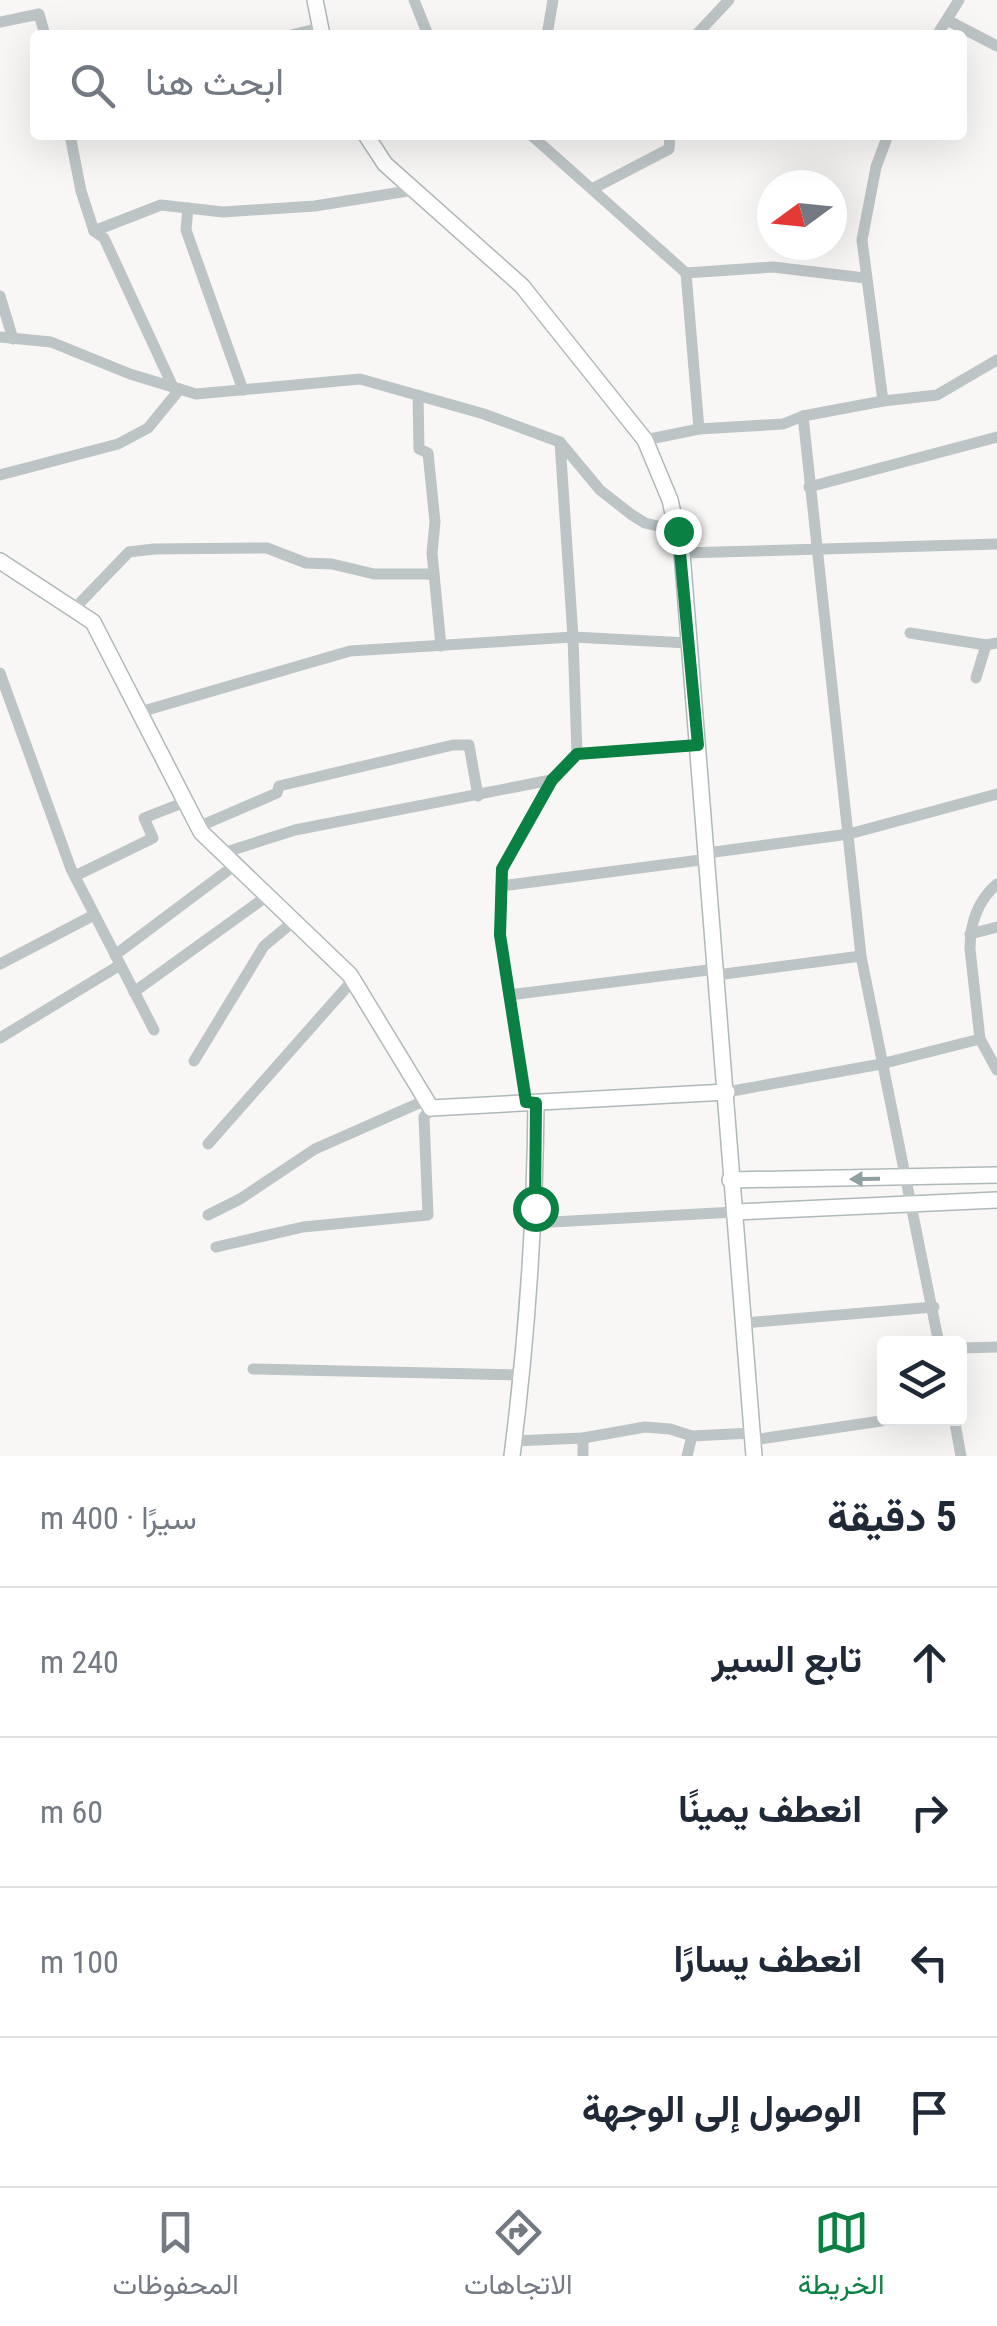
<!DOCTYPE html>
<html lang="ar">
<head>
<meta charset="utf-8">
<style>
  body { margin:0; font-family:"Roboto Condensed",Vazirmatn,sans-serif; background:#f2f2f3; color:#1f2937; direction:rtl }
  .controls { position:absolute; right:30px; bottom:30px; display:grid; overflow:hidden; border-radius:10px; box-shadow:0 10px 40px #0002 }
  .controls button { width:90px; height:90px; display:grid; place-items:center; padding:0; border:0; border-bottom:2px solid #e0e1e3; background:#fff; color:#1f2937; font:50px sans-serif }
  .compass { position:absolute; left:757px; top:170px; width:90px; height:90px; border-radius:50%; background:#fff; box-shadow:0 10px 40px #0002; rotate:255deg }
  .stop { position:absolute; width:30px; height:30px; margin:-22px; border:8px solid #0b8043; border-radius:50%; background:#fff }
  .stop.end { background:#0b8043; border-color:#fff; box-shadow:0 2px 10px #0008 }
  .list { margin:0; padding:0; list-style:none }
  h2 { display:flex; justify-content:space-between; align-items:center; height:130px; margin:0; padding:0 40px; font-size:42px }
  h2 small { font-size:32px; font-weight:400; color:#747a83 }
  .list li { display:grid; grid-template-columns:65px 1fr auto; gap:30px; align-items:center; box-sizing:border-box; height:150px; padding:0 40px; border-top:2px solid #e0e1e3 }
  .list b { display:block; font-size:38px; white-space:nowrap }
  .list em { font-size:32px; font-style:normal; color:#747a83 }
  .icon { flex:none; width:55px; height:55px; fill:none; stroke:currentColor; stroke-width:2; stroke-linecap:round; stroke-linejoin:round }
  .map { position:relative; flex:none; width:997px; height:1456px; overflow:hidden; direction:ltr }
  .search { position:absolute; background:#fff; box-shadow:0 10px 40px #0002; left:30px; right:30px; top:30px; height:110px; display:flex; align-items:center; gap:25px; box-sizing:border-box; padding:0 35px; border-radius:10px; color:#747a83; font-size:38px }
  .sheet { height:730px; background:#fff }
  nav { display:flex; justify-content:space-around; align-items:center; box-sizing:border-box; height:140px; border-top:2px solid #e0e1e3; background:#fff; font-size:28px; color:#747a83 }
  nav a { display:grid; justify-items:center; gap:5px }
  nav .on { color:#0b8043 }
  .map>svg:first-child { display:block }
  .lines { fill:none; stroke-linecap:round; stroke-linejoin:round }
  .secondary-casing { stroke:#afb9ba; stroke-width:18 }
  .street { stroke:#bdc4c5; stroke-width:11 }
  .secondary { stroke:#fff; stroke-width:15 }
  .oneway { fill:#8fa0a1 }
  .route { stroke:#0b8043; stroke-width:12 }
</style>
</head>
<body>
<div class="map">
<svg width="997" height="1456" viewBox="0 0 997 1456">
  <rect width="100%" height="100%" fill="#f8f7f5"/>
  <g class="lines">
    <g class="secondary-casing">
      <g id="secondary">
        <path d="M315,0L322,35"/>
        <path d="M366,135L385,164L522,286L645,440L670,500L682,553L754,1456"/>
        <path d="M0,561L93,622L201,832L350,975L431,1108L727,1092"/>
        <path d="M730,1180L997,1175"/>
        <path d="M735,1212L997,1200"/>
        <path d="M512,1456C527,1338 535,1221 536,1103"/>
      </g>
    </g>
    <g class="street">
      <path d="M414,0L428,35"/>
      <path d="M947,20L997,46"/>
      <path d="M0,22L39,14L45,35"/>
      <path d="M291,35L320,28"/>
      <path d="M547,35L553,0"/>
      <path d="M696,35L729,0"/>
      <path d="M937,35L959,0"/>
      <path d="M70,135L81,191L94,231L161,205L223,212L315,206L414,190"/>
      <path d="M531,135L686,273L773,267L865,278"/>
      <path d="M592,189L669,149L670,135"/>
      <path d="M188,208L186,230L243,390"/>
      <path d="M94,231L104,238L173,387"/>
      <path d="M0,296L13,339"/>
      <path d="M0,337L51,342L130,374L196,394L360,379L484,414L560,442L600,490L632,515L645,523L678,531"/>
      <path d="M418,395L419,449L428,453L435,522L432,553L441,646"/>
      <path d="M883,401L862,240L876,167L888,135"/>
      <path d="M803,416L861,956L939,1344"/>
      <path d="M699,429L783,424L803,416L883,401L937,395L997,360"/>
      <path d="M645,440L699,429L686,273"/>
      <path d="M0,475L118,444L148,428L180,389"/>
      <path d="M809,487L997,437"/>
      <path d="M682,553L997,544"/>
      <path d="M73,610L129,552L154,549L267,548L306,563L332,564L374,574H434"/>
      <path d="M910,633L986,645"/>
      <path d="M0,673L71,869L154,1030"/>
      <path d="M976,678L986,645L997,643"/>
      <path d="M140,712L350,651L573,637L688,643"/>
      <path d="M577,754L697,745"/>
      <path d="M198,827L277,793L279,786L453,745H469L478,796"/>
      <path d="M223,853L295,830L551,780"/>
      <path d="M707,853L849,834L997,794"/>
      <path d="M75,876L153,838L144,818L185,802"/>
      <path d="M997,884C977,901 970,923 970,949L980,1039L997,1070"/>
      <path d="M501,886L708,859"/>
      <path d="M970,934L997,927"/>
      <path d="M115,955L235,865"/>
      <path d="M0,964L94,915"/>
      <path d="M717,975L861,956"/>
      <path d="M134,992L267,896"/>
      <path d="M509,995L716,969"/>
      <path d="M0,1038L120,965"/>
      <path d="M194,1061L264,946L294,921"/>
      <path d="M727,1092L881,1064L980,1039"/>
      <path d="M527,1102L500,935L502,869L551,780L577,754L573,637L560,442"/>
      <path d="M208,1144L353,980"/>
      <path d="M208,1215L240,1199L315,1149L426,1100"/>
      <path d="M534,1223L735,1212"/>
      <path d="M216,1247L303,1227L428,1215L424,1117L431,1108"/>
      <path d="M744,1323L934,1307"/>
      <path d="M960,1348L997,1347"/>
      <path d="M253,1369L523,1375"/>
      <path d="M954,1418L961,1456"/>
      <path d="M753,1440L901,1418"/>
      <path d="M514,1441L583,1438"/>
      <path d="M583,1456V1438L645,1427L670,1429L692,1436L752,1433"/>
      <path d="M687,1456L692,1436"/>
    </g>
    <use href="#secondary" class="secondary"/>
  </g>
  <defs><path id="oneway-solid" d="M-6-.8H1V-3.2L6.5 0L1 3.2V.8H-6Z" transform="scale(2.5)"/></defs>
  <use class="oneway" href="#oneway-solid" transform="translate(865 1179) rotate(179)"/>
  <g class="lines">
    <path class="route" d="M535,1208L536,1103L526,1102L500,935L502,869L552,780L577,754L698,745L678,531"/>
  </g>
</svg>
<div class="controls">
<button><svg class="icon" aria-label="layers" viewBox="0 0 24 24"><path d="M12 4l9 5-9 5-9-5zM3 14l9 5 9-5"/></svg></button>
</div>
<svg class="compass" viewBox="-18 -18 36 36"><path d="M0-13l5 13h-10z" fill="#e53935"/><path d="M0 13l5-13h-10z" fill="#747a83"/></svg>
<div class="stop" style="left:535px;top:1208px"></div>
<div class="stop end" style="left:678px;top:531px"></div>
<div class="search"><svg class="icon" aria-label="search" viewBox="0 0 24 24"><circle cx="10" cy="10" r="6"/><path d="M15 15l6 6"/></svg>ابحث هنا</div>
</div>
<section class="sheet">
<h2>5 دقيقة<small>سيرًا · 400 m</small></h2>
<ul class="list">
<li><svg class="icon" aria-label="ahead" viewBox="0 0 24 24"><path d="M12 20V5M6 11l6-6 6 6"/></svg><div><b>تابع السير</b></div><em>240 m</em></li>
<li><svg class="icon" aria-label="right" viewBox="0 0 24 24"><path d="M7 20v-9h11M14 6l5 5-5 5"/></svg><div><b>انعطف يمينًا</b></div><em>60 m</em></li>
<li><svg class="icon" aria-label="left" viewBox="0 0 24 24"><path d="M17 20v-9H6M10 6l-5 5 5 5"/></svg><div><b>انعطف يسارًا</b></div><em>100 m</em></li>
<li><svg class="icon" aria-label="arrive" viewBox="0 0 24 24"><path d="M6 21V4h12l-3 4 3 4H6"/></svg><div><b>الوصول إلى الوجهة</b></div></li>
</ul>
</section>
<nav>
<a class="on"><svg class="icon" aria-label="map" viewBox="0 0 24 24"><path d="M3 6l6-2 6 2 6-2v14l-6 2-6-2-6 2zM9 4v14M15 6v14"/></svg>الخريطة</a>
<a><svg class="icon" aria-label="directions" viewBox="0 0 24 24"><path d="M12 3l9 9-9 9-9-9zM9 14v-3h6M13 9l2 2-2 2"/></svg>الاتجاهات</a>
<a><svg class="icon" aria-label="saved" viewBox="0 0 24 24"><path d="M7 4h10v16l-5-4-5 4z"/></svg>المحفوظات</a>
</nav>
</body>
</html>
